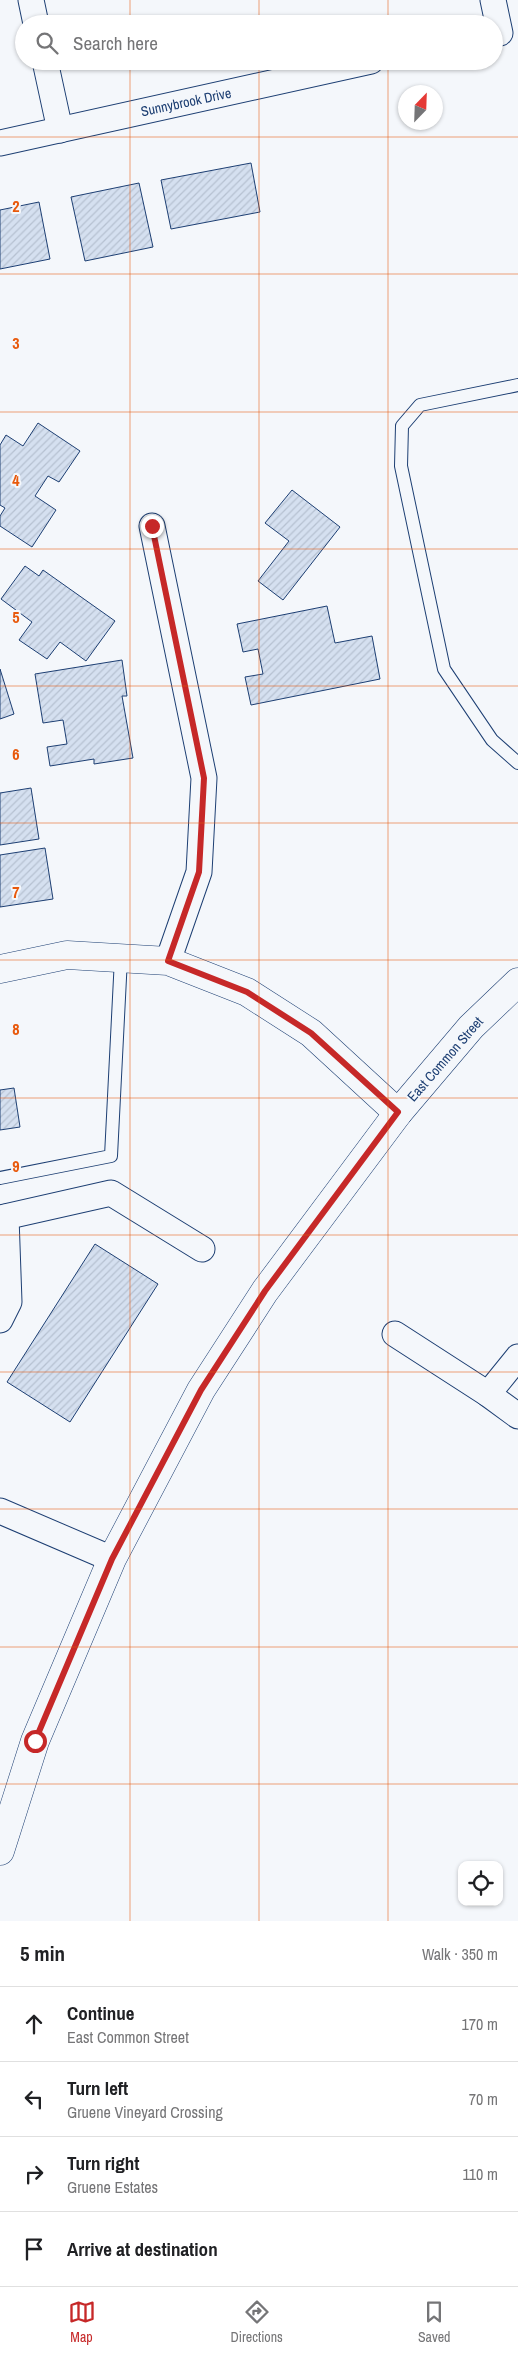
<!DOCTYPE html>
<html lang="en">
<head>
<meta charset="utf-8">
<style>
  body { margin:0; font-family:"Archivo Narrow",sans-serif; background:#f2f2f2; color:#202124 }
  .controls { position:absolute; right:15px; bottom:15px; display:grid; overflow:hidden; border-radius:10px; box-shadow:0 1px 4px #0004 }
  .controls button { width:45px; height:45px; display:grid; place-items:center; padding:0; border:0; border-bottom:1px solid #e0e0e0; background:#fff; color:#202124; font:25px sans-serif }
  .compass { position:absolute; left:398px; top:85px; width:45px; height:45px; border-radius:50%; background:#fff; box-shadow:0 1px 4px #0004; rotate:23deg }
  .stop { position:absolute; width:15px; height:15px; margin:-11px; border:4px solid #c62828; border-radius:50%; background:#fff }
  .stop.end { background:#c62828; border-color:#fff; box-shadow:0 1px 5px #0008 }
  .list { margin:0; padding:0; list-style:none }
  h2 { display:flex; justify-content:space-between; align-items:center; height:65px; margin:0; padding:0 20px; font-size:21px }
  h2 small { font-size:16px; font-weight:400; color:#757577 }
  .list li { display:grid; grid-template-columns:32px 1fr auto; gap:15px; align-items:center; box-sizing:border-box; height:75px; padding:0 20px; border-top:1px solid #e0e0e0 }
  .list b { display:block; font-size:19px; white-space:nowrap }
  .list p { margin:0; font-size:16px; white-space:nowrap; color:#757577 }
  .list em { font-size:16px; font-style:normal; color:#757577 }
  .icon { flex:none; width:28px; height:28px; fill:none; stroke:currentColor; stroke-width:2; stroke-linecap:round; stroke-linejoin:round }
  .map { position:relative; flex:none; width:518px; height:1921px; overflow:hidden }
  .search { position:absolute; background:#fff; box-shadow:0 1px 4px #0004; left:15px; right:15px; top:15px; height:55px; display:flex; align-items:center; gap:12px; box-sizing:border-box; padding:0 18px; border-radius:28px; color:#757577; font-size:19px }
  .sheet { height:365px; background:#fff }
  nav { display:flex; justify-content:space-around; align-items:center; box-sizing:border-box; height:70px; border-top:1px solid #e0e0e0; background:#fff; font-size:14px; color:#757577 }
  nav a { display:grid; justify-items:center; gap:2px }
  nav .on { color:#c62828 }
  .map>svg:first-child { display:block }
  .building { fill:url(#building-hatch); stroke:#1d3f73 }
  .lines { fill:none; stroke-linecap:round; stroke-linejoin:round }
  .service-casing { stroke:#1d3f73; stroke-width:14 }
  .minor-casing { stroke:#1d3f73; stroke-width:27 }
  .tertiary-casing { stroke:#1d3f73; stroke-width:29 }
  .secondary-casing { stroke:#1d3f73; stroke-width:29 }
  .service { stroke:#f4f7fb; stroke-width:12 }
  .minor { stroke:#f4f7fb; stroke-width:25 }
  .tertiary { stroke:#f4f7fb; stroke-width:28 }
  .secondary { stroke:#f4f7fb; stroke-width:28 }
  .route { stroke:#c62828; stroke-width:6 }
  .grid { fill:none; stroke:#e8590c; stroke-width:1; stroke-opacity:0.55 }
  .labels { text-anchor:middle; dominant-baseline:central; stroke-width:4; stroke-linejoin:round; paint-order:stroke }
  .street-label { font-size:14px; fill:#1d3f73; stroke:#f4f7fb }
  .grid-label { font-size:16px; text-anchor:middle; font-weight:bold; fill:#e8590c; stroke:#f4f7fb; stroke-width:4; stroke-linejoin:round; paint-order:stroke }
</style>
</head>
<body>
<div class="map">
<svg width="518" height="1921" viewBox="0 0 518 1921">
  <defs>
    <pattern id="building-hatch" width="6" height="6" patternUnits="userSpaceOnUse" patternTransform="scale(1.25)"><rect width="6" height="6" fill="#d5e0f0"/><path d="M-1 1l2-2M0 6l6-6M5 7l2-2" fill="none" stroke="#b6c1d1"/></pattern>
  </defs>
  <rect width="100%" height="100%" fill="#f4f7fb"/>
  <g class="building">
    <path d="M251,163L260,212L171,229L161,180Z"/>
    <path d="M139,183L153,247L85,261L71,197Z"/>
    <path d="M39,202L50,259L0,269V210Z"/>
    <path d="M38,423L80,451L59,482L48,476L35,496L56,510L32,547L0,526V516L5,508L0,505V445L6,435L23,446Z"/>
    <path d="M292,490L340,527L283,600L258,581L289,541L265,523Z"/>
    <path d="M25,566L39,576L43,570L115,621L86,661L60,642L47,659L19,640L32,622L1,599Z"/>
    <path d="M327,606L335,643L372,636L380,679L251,705L245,677L263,674L258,649L243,652L237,624Z"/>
    <path d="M122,660L127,696H122L133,758L94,764V759L50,766L47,747L67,744L63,720L43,723L35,674Z"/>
    <path d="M0,669L14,714L0,719Z"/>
    <path d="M31,788L39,839L0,845V793Z"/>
    <path d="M45,848L53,899L0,907V855Z"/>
    <path d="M14,1088L20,1127L0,1130V1090Z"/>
    <path d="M95,1244L158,1284L70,1422L7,1382Z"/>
  </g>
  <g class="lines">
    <g class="service-casing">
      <g id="service">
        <path d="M518,385L420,405L402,426L401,466L444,669L492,740L518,763"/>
        <path d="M0,1178L111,1156L121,958"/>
      </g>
    </g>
    <g class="minor-casing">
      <g id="minor">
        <path d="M31,0L36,24"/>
        <path d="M493,0L500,33"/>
        <path d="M45,61L60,130"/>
        <path d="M0,143L371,61"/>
        <path d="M152,526L204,778L199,872L168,961"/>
        <path d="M0,1218L111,1193L202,1249"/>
        <path d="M0,1320L9,1302L6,1217"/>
        <path d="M395,1334L488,1394L518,1416"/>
        <path d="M488,1394L518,1357"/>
        <path d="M0,1511L112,1559"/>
      </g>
    </g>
    <g class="tertiary-casing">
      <path id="tertiary" d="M0,969L67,955L168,961L247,992L311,1033L398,1113"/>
    </g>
    <g class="secondary-casing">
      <path id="secondary" d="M0,1851L35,1741L112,1559L201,1390L265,1291L398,1113L471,1027L518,982"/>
    </g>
    <use href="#service" class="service"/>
    <use href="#minor" class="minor"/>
    <use href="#tertiary" class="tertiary"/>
    <use href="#secondary" class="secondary"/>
  </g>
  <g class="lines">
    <path class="route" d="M35,1741L112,1559L201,1390L265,1291L398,1112L311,1033L247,992L168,961L199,872L204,778L152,526"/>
  </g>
  <path class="grid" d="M130,0V24M259,0V24M388,0V24M130,61V1921M259,61V1921M388,61V1921M0,137H518M0,274H518M0,412H518M0,549H518M0,686H518M0,823H518M0,960H518M0,1098H518M0,1235H518M0,1372H518M0,1509H518M0,1647H518M0,1784H518"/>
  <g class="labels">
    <g class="street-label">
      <text transform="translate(186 102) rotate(-12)">Sunnybrook Drive</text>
      <text transform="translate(445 1059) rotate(-49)">East Common Street</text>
    </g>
  </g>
  <g class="grid-label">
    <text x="16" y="212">2</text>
    <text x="16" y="349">3</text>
    <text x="16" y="486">4</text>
    <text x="16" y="623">5</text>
    <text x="16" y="760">6</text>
    <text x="16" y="898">7</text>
    <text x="16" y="1035">8</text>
    <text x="16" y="1172">9</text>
  </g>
</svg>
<div class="controls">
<button><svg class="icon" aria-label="locate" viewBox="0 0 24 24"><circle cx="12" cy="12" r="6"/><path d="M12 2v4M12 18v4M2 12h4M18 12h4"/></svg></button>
</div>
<svg class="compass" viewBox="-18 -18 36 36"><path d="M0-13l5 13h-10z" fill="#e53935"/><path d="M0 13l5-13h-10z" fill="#757577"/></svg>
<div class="stop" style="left:35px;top:1741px"></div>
<div class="stop end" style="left:152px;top:526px"></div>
<div class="search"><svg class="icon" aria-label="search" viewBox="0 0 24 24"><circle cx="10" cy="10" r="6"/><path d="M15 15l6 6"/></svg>Search here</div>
</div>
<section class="sheet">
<h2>5 min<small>Walk · 350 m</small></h2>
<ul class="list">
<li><svg class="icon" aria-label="ahead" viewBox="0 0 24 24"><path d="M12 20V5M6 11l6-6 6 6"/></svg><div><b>Continue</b><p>East Common Street</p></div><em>170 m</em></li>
<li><svg class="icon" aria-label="left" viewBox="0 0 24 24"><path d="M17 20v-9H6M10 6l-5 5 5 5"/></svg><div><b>Turn left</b><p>Gruene Vineyard Crossing</p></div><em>70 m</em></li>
<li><svg class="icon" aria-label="right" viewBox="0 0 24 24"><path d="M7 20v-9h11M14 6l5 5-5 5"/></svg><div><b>Turn right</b><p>Gruene Estates</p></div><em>110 m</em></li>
<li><svg class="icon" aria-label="arrive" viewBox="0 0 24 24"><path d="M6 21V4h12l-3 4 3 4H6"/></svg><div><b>Arrive at destination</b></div></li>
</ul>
</section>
<nav>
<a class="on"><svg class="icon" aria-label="map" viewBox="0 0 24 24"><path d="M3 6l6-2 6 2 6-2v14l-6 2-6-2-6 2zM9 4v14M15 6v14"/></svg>Map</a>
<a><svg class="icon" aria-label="directions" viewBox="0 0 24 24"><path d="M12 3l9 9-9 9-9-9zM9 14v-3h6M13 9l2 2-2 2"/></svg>Directions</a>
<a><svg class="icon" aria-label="saved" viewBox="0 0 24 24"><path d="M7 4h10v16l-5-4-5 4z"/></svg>Saved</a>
</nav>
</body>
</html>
